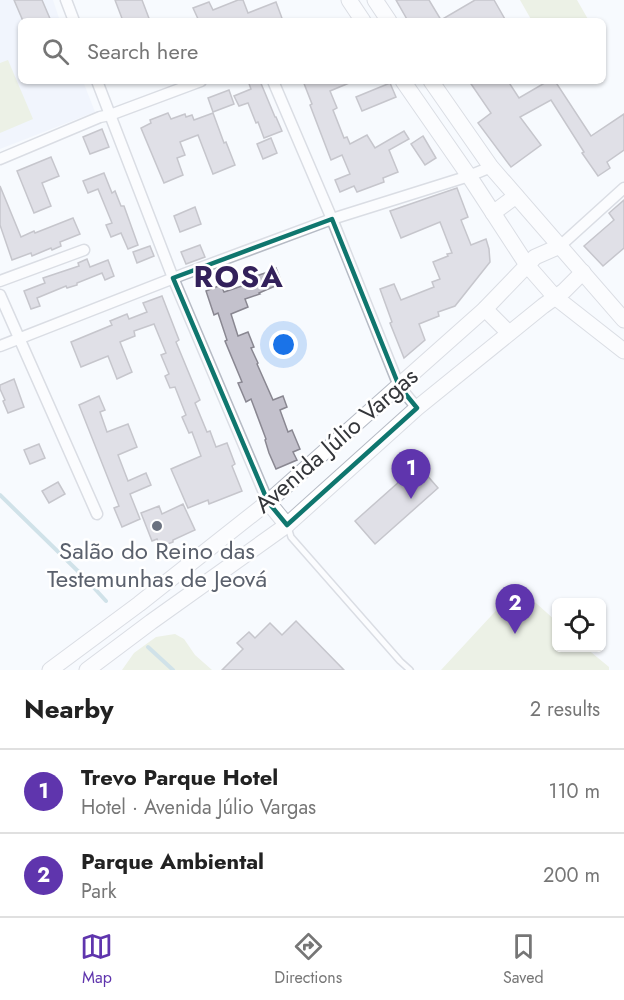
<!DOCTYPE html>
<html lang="en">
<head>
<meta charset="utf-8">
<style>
  body { margin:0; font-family:Jost,sans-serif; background:#f2f2f2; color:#222 }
  .controls { position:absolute; right:18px; bottom:18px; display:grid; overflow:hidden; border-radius:9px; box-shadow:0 2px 4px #0004 }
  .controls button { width:54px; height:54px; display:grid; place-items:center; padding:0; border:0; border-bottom:2px solid #e0e0e0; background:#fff; color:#222; font:30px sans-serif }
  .you { position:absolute; left:284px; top:345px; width:21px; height:21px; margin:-15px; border:4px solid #fff; border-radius:50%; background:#1a73e8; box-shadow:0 0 0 9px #1a73e833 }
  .badge { display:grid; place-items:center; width:39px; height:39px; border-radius:50%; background:#5f35ad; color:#fff; font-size:20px; font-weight:700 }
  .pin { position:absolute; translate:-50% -50px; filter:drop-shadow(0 2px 3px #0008) }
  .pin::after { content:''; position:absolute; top:32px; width:21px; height:18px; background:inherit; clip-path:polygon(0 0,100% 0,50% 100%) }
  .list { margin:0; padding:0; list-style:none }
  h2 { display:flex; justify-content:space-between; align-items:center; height:78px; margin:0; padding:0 24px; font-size:26px }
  h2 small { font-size:20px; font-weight:400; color:#767676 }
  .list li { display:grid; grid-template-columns:39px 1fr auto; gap:18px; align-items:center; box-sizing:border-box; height:84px; padding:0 24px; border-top:2px solid #e0e0e0 }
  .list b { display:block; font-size:22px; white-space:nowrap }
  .list p { margin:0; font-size:20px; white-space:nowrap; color:#767676 }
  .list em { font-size:20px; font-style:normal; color:#767676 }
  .icon { flex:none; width:33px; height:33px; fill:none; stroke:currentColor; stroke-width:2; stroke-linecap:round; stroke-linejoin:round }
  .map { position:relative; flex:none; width:624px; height:670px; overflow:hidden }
  .search { position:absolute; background:#fff; box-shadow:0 2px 4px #0004; left:18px; right:18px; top:18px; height:66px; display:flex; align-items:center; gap:15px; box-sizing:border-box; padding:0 21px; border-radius:9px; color:#767676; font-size:22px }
  .sheet { height:246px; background:#fff }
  nav { display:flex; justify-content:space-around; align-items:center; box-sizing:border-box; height:84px; border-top:2px solid #e0e0e0; background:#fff; font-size:16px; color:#767676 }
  nav a { display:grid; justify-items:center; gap:3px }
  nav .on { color:#5f35ad }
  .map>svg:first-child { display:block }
  .built { fill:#e8f0fd }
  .green { fill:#dde6c9 }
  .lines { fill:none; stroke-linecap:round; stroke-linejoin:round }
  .stream { stroke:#a1c6d0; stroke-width:4 }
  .building { fill:#c3c1cc; stroke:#898791; stroke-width:1.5 }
  .service-casing { stroke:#b6bbc5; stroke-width:8 }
  .minor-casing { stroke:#b6bbc5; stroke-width:13 }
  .secondary-casing { stroke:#b6bbc5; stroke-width:17 }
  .service { stroke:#fff; stroke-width:5 }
  .minor { stroke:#fff; stroke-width:10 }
  .secondary { stroke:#fff; stroke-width:15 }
  .marked { fill:none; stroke:#0f766e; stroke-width:4.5; stroke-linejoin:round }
  .worship-dot { fill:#6b7280; stroke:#fff; stroke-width:2 }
  .labels { text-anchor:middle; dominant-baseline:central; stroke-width:5; stroke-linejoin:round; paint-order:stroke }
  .street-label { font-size:24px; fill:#34363a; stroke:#fff }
  .worship-label { font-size:24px; fill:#5b616d; stroke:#fff }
  .district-label { font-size:30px; font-weight:bold; letter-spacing:1.5px; fill:#33215b; stroke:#fff }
</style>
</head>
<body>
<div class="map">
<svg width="624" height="670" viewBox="0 0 624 670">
  <rect width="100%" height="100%" fill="#f7fafe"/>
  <path class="built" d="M0,0H53L60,21H21V81H83L95,112L0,149Z"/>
  <g class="green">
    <path d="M520,0H577L589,21H532Z"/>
    <path d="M8,60L33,119L0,133V63Z"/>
    <path d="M518,587L556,621V648H586L609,667V670H441Z"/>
    <path d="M175,634L184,639L195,655L212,670H122L134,653L156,637Z"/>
  </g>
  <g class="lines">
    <g class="stream">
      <path d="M0,495L85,578L106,601"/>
      <path d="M148,647L173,670"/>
    </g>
  </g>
  <g class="building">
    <path d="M14,0H42L51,21H23Z"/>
    <path d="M115,0H142L150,21H123Z"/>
    <path d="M238,0H243L248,13L276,2L283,21H199L193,8L209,2L213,10Z"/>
    <path d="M396,0H429L441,20L475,0H494L506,21H408Z"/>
    <path d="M248,81H260L275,117H276L282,131L264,138L258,122L256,123L248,103L239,106L234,96L251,89Z"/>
    <path d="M303,81H354L330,91L337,108L333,110L344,138L347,137L350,144L367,135L375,148L404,131L409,139L389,150L398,172L383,178L384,182L357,192L354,186L340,192L335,180L350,174L342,155L331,160L310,105L312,104Z"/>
    <path d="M469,81H508L519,98L548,81H555L591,136L624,114V150L607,162L610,168L598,176L582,153L584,152L551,100L520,117L541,145L511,167L478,123L491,113Z"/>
    <path d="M390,83L396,97L362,111L356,97Z"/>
    <path d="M229,90L234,104L213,112L208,98Z"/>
    <path d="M168,113L171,119L185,114L186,117L192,115L194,120L213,113L224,143L226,142L235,165L213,174L198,135L180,142L185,155L177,158L183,175L164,183L141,128L151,123L150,120Z"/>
    <path d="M102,129L109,147L90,154L83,137Z"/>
    <path d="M423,136L436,158L425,165L411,144Z"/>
    <path d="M271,138L277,153L263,159L257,144Z"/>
    <path d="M51,157L59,176L42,183L51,206L34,213L17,171Z"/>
    <path d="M104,173L112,193L115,191L121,206H124L138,245L128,249L121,233L111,237L106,225L112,223L98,189L88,193L83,181Z"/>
    <path d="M0,186L21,237L34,231L35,233L73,218L80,234L60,242L61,246L52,250L51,248L32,256L31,253L12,260L0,225Z"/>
    <path d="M457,188L468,217L461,220L471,245L486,239L489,249L490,262L455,306L438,312L439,316L419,324L425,340L404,358L390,323L392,322L380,289L394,284L401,300L434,287L432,282L440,279L433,262L448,256L447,254L452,253L440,222L401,238L390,211Z"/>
    <path d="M624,200V248L603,266L584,246L614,220L609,213Z"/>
    <path d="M195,207L201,224L180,232L174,216Z"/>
    <path d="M200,245L205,257L186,264L181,252Z"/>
    <path d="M150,246L154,256L137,263L133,252Z"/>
    <path d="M87,259L90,267L108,260L114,276L105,280L102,273L77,283V285L67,288L66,286L37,298L40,306L31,309L24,291L45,283L43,278L79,266L78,263Z"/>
    <path d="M276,268L282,283L259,293L260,294L245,299L248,307L231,314L238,336L248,332L254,347L251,348L258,363L257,364L273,400L283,396L287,407L280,410L288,432L292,430L300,449L293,452L297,460L276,469L269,453L265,440L266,439L251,399L246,402L238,383L242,382L225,341L227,340L218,313L214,315L206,291L221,285L224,292L245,285L244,280L265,273Z"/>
    <path d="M162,296L179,340L176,342L200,400L195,403L207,432L210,431L216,447L227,443L235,464L232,466L242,491L209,504L208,500L188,508L171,469L201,456L192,432L189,433L182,417L186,415L175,387L170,388L165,376L169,374L161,355L166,353L154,324L134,331L135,336L120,342L132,372L117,379L108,356L81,367L71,342L112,325L110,321L127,314L129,319L147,312L143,303Z"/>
    <path d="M14,379L24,407L8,413L3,401L5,400L0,389V385Z"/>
    <path d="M99,396L105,410L100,412L107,432L128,424L137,447L118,455L128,481L146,473L151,485L130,494L140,519L122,527L114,508L119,506L79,405Z"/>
    <path d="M39,444L45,458L30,464L24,450Z"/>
    <path d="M418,465L438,488L375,544L355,521Z"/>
    <path d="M58,482L65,494L49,503L42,491Z"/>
    <path d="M183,504L195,530L173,540V542L160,547L157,539L152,541L141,513L159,506L162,514Z"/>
    <path d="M296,621L344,670H222L243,649L237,643L249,632L255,638L270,623L282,635Z"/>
  </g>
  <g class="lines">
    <g class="service-casing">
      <path id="service" d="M288,527L291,537L400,661L410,670"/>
    </g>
    <g class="minor-casing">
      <g id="minor">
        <path d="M66,0L74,21"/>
        <path d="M97,81L173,278L268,502"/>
        <path d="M273,81L332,219L399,386L417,408"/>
        <path d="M0,159L100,117L110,115L201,81"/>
        <path d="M560,246L624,188"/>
        <path d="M0,281L84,250"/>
        <path d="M0,295L97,514"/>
        <path d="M0,346L184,274L332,219L469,176L491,167"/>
      </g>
    </g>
    <g class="secondary-casing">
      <g id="secondary">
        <path d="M349,0L363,21"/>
        <path d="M375,0L389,21"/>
        <path d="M403,81L469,176L527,265L555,297L624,351"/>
        <path d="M431,81L491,167L624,320"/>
        <path d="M493,213L516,196"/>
        <path d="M485,309L509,333"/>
        <path d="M268,502L287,525"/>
        <path d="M50,670L139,604L268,502L485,309L535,257L560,246"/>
        <path d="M87,670L151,622L287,525L417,408L543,306L564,291L583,272"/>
      </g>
    </g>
    <use href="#service" class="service"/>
    <use href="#minor" class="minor"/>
    <use href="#secondary" class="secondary"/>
  </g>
  <path d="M0 0H624V670H0ZM332,219L399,386L417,408L287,525L268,502L173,278Z" fill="#f7fafe" fill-opacity=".55" fill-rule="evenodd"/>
  <path class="marked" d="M332,219L399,386L417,408L287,525L268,502L173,278Z"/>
  <circle class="worship-dot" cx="157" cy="526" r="6"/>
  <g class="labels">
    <g class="street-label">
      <text transform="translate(336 440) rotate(-41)">Avenida Júlio Vargas</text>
    </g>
    <g class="worship-label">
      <text x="157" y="550">Salão do Reino das<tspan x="157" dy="28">Testemunhas de Jeová</tspan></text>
    </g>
    <g class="district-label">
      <text x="239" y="276">ROSA</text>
    </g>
  </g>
</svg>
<div class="controls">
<button><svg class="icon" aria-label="locate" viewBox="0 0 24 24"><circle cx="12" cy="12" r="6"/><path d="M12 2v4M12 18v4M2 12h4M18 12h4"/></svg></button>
</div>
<div class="you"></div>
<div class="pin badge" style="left:411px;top:499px">1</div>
<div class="pin badge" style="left:515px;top:634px">2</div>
<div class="search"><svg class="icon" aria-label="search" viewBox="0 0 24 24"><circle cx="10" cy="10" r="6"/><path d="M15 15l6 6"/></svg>Search here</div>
</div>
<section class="sheet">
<h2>Nearby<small>2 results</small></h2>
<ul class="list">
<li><span class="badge">1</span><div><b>Trevo Parque Hotel</b><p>Hotel · Avenida Júlio Vargas</p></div><em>110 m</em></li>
<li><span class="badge">2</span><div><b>Parque Ambiental</b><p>Park</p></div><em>200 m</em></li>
</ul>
</section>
<nav>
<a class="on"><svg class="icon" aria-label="map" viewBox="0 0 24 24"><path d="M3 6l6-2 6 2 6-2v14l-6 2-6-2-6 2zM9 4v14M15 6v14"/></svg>Map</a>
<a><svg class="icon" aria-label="directions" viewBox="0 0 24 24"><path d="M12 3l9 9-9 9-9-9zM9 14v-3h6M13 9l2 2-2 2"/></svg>Directions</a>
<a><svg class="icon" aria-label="saved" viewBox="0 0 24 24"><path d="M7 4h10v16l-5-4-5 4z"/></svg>Saved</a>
</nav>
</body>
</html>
